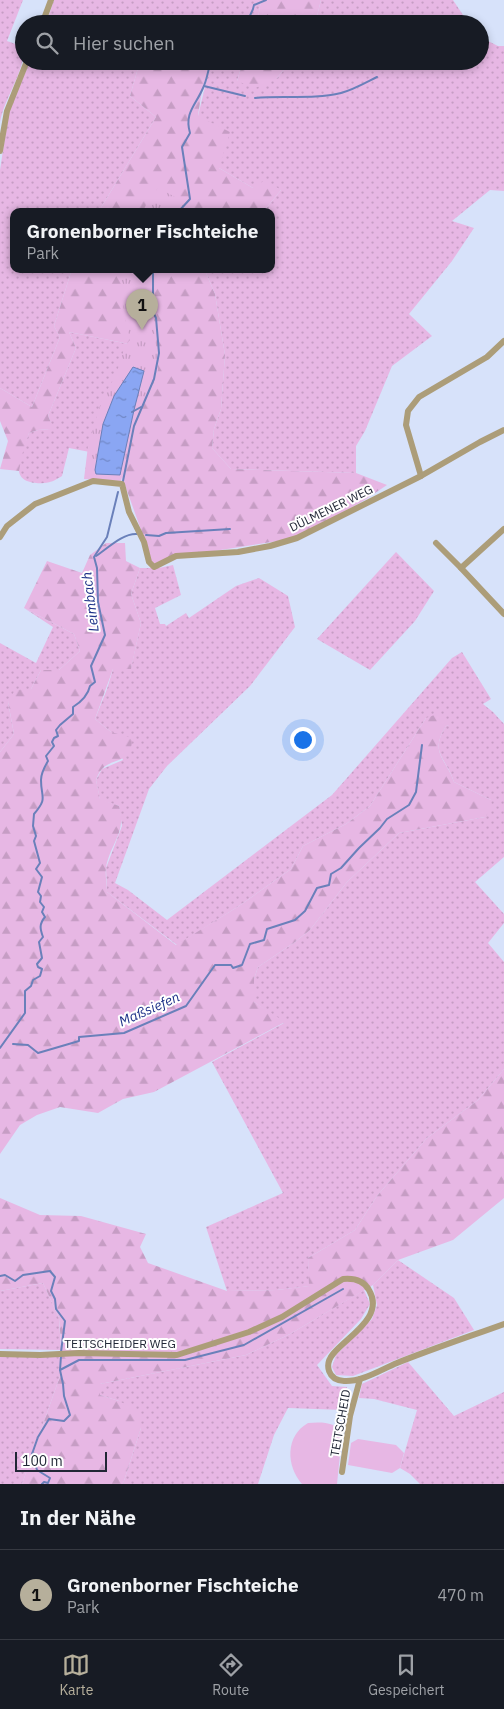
<!DOCTYPE html>
<html lang="de">
<head>
<meta charset="utf-8">
<style>
  body { margin:0; font-family:"IBM Plex Sans",sans-serif; background:#20242c; color:#f1f3f6 }
  .scale { position:absolute; left:15px; bottom:12px; width:92px; box-sizing:border-box; padding-left:5px; border:2px solid #212736; border-top:0; font-size:14px; line-height:18px; white-space:nowrap; color:#212736; -webkit-text-stroke:4px #fff; paint-order:stroke }
  .you { position:absolute; left:302px; top:739px; width:18px; height:18px; margin:-12px; border:4px solid #fff; border-radius:50%; background:#1a73e8; box-shadow:0 0 0 8px #1a73e833 }
  .badge { display:grid; place-items:center; width:32px; height:32px; border-radius:50%; background:#b6af9b; color:#111; font-size:16px; font-weight:700 }
  .pin { position:absolute; translate:-50% -41px; filter:drop-shadow(0 1px 2px #0008) }
  .pin::after { content:''; position:absolute; top:26px; width:18px; height:15px; background:inherit; clip-path:polygon(0 0,100% 0,50% 100%) }
  .popup { position:absolute; left:10px; top:208px; width:265px; height:65px; box-sizing:border-box; display:grid; place-content:center; border-radius:10px; background:#171b24; filter:drop-shadow(0 1px 4px #0005); font-size:16px; white-space:nowrap; color:#9ea1a6 }
  .popup b { font-size:19px; color:#f1f3f6 }
  .popup::after { content:''; position:absolute; left:50%; top:100%; margin-left:-10px; border:10px solid transparent; border-top-color:#171b24 }
  .list { margin:0; padding:0; list-style:none }
  h2 { display:flex; justify-content:space-between; align-items:center; height:65px; margin:0; padding:0 20px; font-size:21px }
  h2 small { font-size:16px; font-weight:400; color:#9ea1a6 }
  .list li { display:grid; grid-template-columns:32px 1fr auto; gap:15px; align-items:center; box-sizing:border-box; height:90px; padding:0 20px; border-top:1px solid #363941 }
  .list b { display:block; font-size:19px; white-space:nowrap }
  .list p { margin:0; font-size:16px; white-space:nowrap; color:#9ea1a6 }
  .list em { font-size:16px; font-style:normal; color:#9ea1a6 }
  .icon { flex:none; width:28px; height:28px; fill:none; stroke:currentColor; stroke-width:2; stroke-linecap:round; stroke-linejoin:round }
  .map { position:relative; flex:none; width:504px; height:1484px; overflow:hidden }
  .search { position:absolute; background:#171b24; box-shadow:0 2px 8px #0003; left:15px; right:15px; top:15px; height:55px; display:flex; align-items:center; gap:12px; box-sizing:border-box; padding:0 18px; border-radius:28px; color:#9ea1a6; font-size:19px }
  .sheet { height:155px; background:#171b24 }
  nav { display:flex; justify-content:space-around; align-items:center; box-sizing:border-box; height:70px; border-top:1px solid #363941; background:#171b24; font-size:14px; color:#9ea1a6 }
  nav a { display:grid; justify-items:center; gap:2px }
  nav .on { color:#b6af9b }
  .map>svg:first-child { display:block }
  .grass { fill:url(#grass-dots) }
  .forest { fill:url(#forest-firs) }
  .park { fill:url(#park-tufts) }
  .pitch { fill:#e7b7e4 }
  .water { fill:url(#water-ripples); stroke:#6a80ba }
  .lines { fill:none; stroke-linecap:round; stroke-linejoin:round }
  .stream { stroke:#6a80ba; stroke-width:2 }
  .street { stroke:#ac9d79; stroke-width:6 }
  .labels { text-anchor:middle; dominant-baseline:central; stroke-width:4; stroke-linejoin:round; paint-order:stroke }
  .street-label { font-size:12px; fill:#212736; stroke:#fff }
  .water-label { font-size:14px; font-style:italic; fill:#1e3289; stroke:#fff }
</style>
</head>
<body>
<div class="map">
<svg width="504" height="1484" viewBox="0 0 504 1484">
  <defs>
    <pattern id="grass-dots" width="8" height="8" patternUnits="userSpaceOnUse" patternTransform="scale(1.25)"><rect width="8" height="8" fill="#e7b7e4"/><path d="M2 2h.1M6 6h.1" fill="none" stroke="#c69dc4" stroke-width="1.8" stroke-linecap="round"/></pattern>
    <pattern id="forest-firs" width="22" height="20" patternUnits="userSpaceOnUse" patternTransform="scale(1.25)"><rect width="22" height="20" fill="#e7b7e4"/><path d="M5 1l3.5 6h-7zM16 11l3.5 6h-7z" fill="#c69dc4"/></pattern>
    <pattern id="park-tufts" width="24" height="20" patternUnits="userSpaceOnUse" patternTransform="scale(1.25)"><rect width="24" height="20" fill="#e7b7e4"/><path d="M3 7l-1-3M5 7V3M7 7l1-3M15 17l-1-3M17 17v-4M19 17l1-3" fill="none" stroke="#c69dc4"/></pattern>
    <pattern id="water-ripples" width="26" height="14" patternUnits="userSpaceOnUse" patternTransform="scale(1.25)"><rect width="26" height="14" fill="#8aa6f3"/><path d="M2 4q2-2 4 0t4 0M15 11q2-2 4 0t4 0" fill="none" stroke="#7087c6"/></pattern>
  </defs>
  <rect width="100%" height="100%" fill="#d7e2fa"/>
  <g class="grass">
    <path d="M0,0H23L7,41L24,47C24,74 5,96 0,122Z"/>
    <path d="M54,0H261L257,24H46Z"/>
    <path d="M321,0H453L469,24H315Z"/>
    <path d="M480,37L498,46H504V191L490,190L452,221L474,228L452,261L409,314L432,336L392,366L365,431L356,446V473L231,469L212,448L214,429L221,409L225,355L215,294L206,273L208,269H271V211H264L281,190L253,188L219,168L198,116L210,66L215,61H243L237,81L277,78L291,61H480Z"/>
    <path d="M30,61H140L130,96L156,117L99,211H13V269H72L54,326L60,337L32,407L0,388V170L9,111Z"/>
    <path d="M69,332L139,346L95,453L69,448L62,476C57,479 51,483 44,483C35,484 20,482 19,471C18,459 25,444 29,433L38,430L50,429L51,423L48,416L76,348Z"/>
    <path d="M396,552L434,591L415,621L370,670L317,639Z"/>
    <path d="M173,565L181,595L155,608L160,624H165L166,626L186,613L189,618L236,586L259,578L288,596L295,627L250,686L167,766L149,789L115,883L128,890L167,920L332,795L452,658L462,652L491,699L483,704L493,712L504,724V857L475,882L504,914V923L488,943L504,962V1069L478,1100L427,1138L377,1196L355,1230L308,1258L310,1286L277,1290L227,1291L206,1227L283,1193L212,1062L284,1023L254,1002V979L258,967L295,942L310,930L347,882L399,833L485,817L491,800L454,782C446,757 429,753 446,726H449L426,718L370,806L346,824L303,846L291,869L239,906L177,945L107,892L106,868L122,826L119,806L100,800L96,780L102,769L123,760L111,732L95,719L107,689L113,669L131,668L141,623L131,594L140,568H159Z"/>
    <path d="M24,608L74,634L80,651L59,670H41L31,689L8,702L14,734L0,752V643L36,663L53,627Z"/>
    <path d="M398,1260L454,1298L474,1330L353,1376L336,1375L332,1367L336,1355L372,1319L377,1305L373,1285Z"/>
    <path d="M43,1283L59,1318L61,1350L0,1349V1291Z"/>
    <path d="M364,1290L370,1304L361,1319L317,1365L332,1386L347,1387L343,1410L288,1408L274,1435L258,1484H123L141,1428L119,1401L100,1395V1384L246,1355L290,1334Z"/>
    <path d="M0,1357H61L60,1376L22,1484H0Z"/>
    <path d="M408,1362L454,1416L504,1392V1484H420L410,1474L400,1468L417,1410L374,1399L359,1398L362,1384Z"/>
  </g>
  <g class="forest">
    <path d="M261,0H321L315,24H257Z"/>
    <path d="M140,61H215C203,75 201,98 198,116L230,132L219,168L253,188L265,180L281,190L264,211H99L156,117L130,96Z"/>
    <path d="M243,61H291L277,78L255,88L237,81Z"/>
    <path d="M72,269H208L206,273L215,294L225,355L221,409L214,429L212,448L231,469L356,473L387,485L363,501L297,538L182,556L158,566L149,562L145,541L121,474L139,346L69,332L76,348L48,416L53,427L51,429L38,430L29,433L22,455L19,471L0,469L8,441L0,421V388L32,407L60,337L54,326Z"/>
    <path d="M106,543H125L126,561L140,568L131,594L141,623L131,669H113L95,719L111,732L132,738C132,765 113,757 102,769C99,772 97,777 96,780L100,799L119,806C127,833 110,844 106,868C105,875 107,885 107,892L176,945L239,906L291,869L303,846L346,824L370,806L426,718L440,713L450,725L446,726C429,753 446,758 454,782L491,800L492,808L485,817L399,833L347,882L310,930L295,942L258,967L254,979V1002L285,1022L154,1092L123,1099L98,1113L60,1107L37,1115L20,1125L0,1154V752L14,734L8,702L15,690L31,689L41,670H59L80,651L74,634L24,608L47,561L82,573L90,555Z"/>
    <path d="M504,1069V1198L453,1240L398,1260L373,1285L290,1334L246,1355L100,1384V1395L119,1401L140,1412L141,1428L123,1484H22L60,1376L61,1343L59,1318L43,1283L0,1291V1198L40,1215L81,1216L146,1234L140,1247L148,1263L227,1291L277,1290L309,1286L308,1258L355,1230L377,1196L427,1138L478,1100Z"/>
  </g>
  <g class="park">
    <path d="M158,188L187,203L179,211H143L150,197Z"/>
    <path d="M122,269H152L149,283L150,307L154,320L158,370L151,391L139,414L121,481L84,479L88,446L102,399L116,375L125,346L130,340C126,318 118,291 122,269Z"/>
  </g>
  <g class="pitch">
    <path d="M308,1423C320,1422 337,1421 342,1435L337,1484H302C286,1466 285,1436 308,1423Z"/>
    <path d="M358,1439L396,1445L404,1453L400,1468L392,1473L348,1465L351,1443Z"/>
  </g>
  <path class="water" d="M133,367L144,371L134,410L120,475L96,474L95,470L103,424L114,396Z"/>
  <g class="lines">
    <g class="stream">
      <path d="M247,24C248,16 253,13 254,5L266,0"/>
      <path d="M204,86L245,96"/>
      <path d="M255,98C283,95 313,100 341,93C353,90 365,83 377,77"/>
      <path d="M179,211L190,199L182,147L190,133C184,113 196,105 203,88C207,80 208,70 211,61"/>
      <path d="M132,412L141,407"/>
      <path d="M123,481L134,426L154,379L159,353L156,318L153,312V269"/>
      <path d="M146,535L159,536L166,533L230,529"/>
      <path d="M96,556C108,548 123,533 137,534"/>
      <path d="M13,1044L28,1045L38,1053L79,1041V1037L124,1033L186,1006L215,965H231L233,968L242,965L250,944L264,940L267,929L295,920L305,911L317,888L329,885L331,874L341,868L359,848L380,828L387,819L409,805L416,792L422,745"/>
      <path d="M0,1048L25,1013V991L31,986L33,980L40,976L42,969L38,967L37,964L42,958L39,942L43,937C40,929 39,924 45,917L42,912L44,907L40,902L41,896L38,892L42,877L36,869L40,863L34,841L36,836L33,826L34,814C48,798 41,798 41,780C41,774 45,766 48,761L46,756L54,746L52,742L54,738L58,736L56,730L60,725L73,714V707C81,702 88,695 90,686L95,682L91,666L105,635L98,602L97,568L94,557L107,537L118,492"/>
      <path d="M0,1276L5,1275L15,1281L23,1275L50,1271L55,1277L51,1291L55,1299L56,1309L65,1321L61,1352"/>
      <path d="M60,1370L79,1360H185L244,1345L343,1289"/>
      <path d="M42,1484L44,1482L48,1483L50,1478L37,1470L32,1454L38,1437L49,1419L64,1421L70,1415L64,1396L63,1384L60,1370L61,1356"/>
    </g>
    <g class="street">
      <path d="M42,24L51,0"/>
      <path d="M0,151L7,111L27,61"/>
      <path d="M421,476L406,425L408,411L419,397L487,357L504,341"/>
      <path d="M0,537L7,526L35,504L93,481L122,484L129,512L144,542L149,562L154,567L176,556L238,552L270,546L297,538L421,476L480,442L504,430"/>
      <path d="M436,543L461,568L504,529"/>
      <path d="M461,568L504,614"/>
      <path d="M0,1354L40,1355L79,1353L177,1355L249,1332L282,1317L343,1279C354,1278 364,1281 369,1290C385,1317 348,1336 333,1354C324,1365 328,1380 344,1381C362,1382 380,1370 397,1363C432,1349 468,1337 504,1324"/>
      <path d="M342,1472L350,1416L360,1379"/>
    </g>
  </g>
  <g class="labels">
    <g class="street-label">
      <text transform="translate(331 508) rotate(-26)">DÜLMENER WEG</text>
      <text x="120" y="1343">TEITSCHEIDER WEG</text>
      <text transform="translate(340 1423) rotate(-80)">TEITSCHEID</text>
    </g>
    <g class="water-label">
      <text transform="translate(90 602) rotate(-97)">Leimbach</text>
      <text transform="translate(149 1009) rotate(-24)">Maßsiefen</text>
    </g>
  </g>
</svg>
<div class="scale">100 m</div>
<div class="you"></div>
<div class="pin badge" style="left:142px;top:330px">1</div>
<div class="popup"><b>Gronenborner Fischteiche</b>Park</div>
<div class="search"><svg class="icon" aria-label="search" viewBox="0 0 24 24"><circle cx="10" cy="10" r="6"/><path d="M15 15l6 6"/></svg>Hier suchen</div>
</div>
<section class="sheet">
<h2>In der Nähe<small></small></h2>
<ul class="list">
<li><span class="badge">1</span><div><b>Gronenborner Fischteiche</b><p>Park</p></div><em>470 m</em></li>
</ul>
</section>
<nav>
<a class="on"><svg class="icon" aria-label="map" viewBox="0 0 24 24"><path d="M3 6l6-2 6 2 6-2v14l-6 2-6-2-6 2zM9 4v14M15 6v14"/></svg>Karte</a>
<a><svg class="icon" aria-label="directions" viewBox="0 0 24 24"><path d="M12 3l9 9-9 9-9-9zM9 14v-3h6M13 9l2 2-2 2"/></svg>Route</a>
<a><svg class="icon" aria-label="saved" viewBox="0 0 24 24"><path d="M7 4h10v16l-5-4-5 4z"/></svg>Gespeichert</a>
</nav>
</body>
</html>
